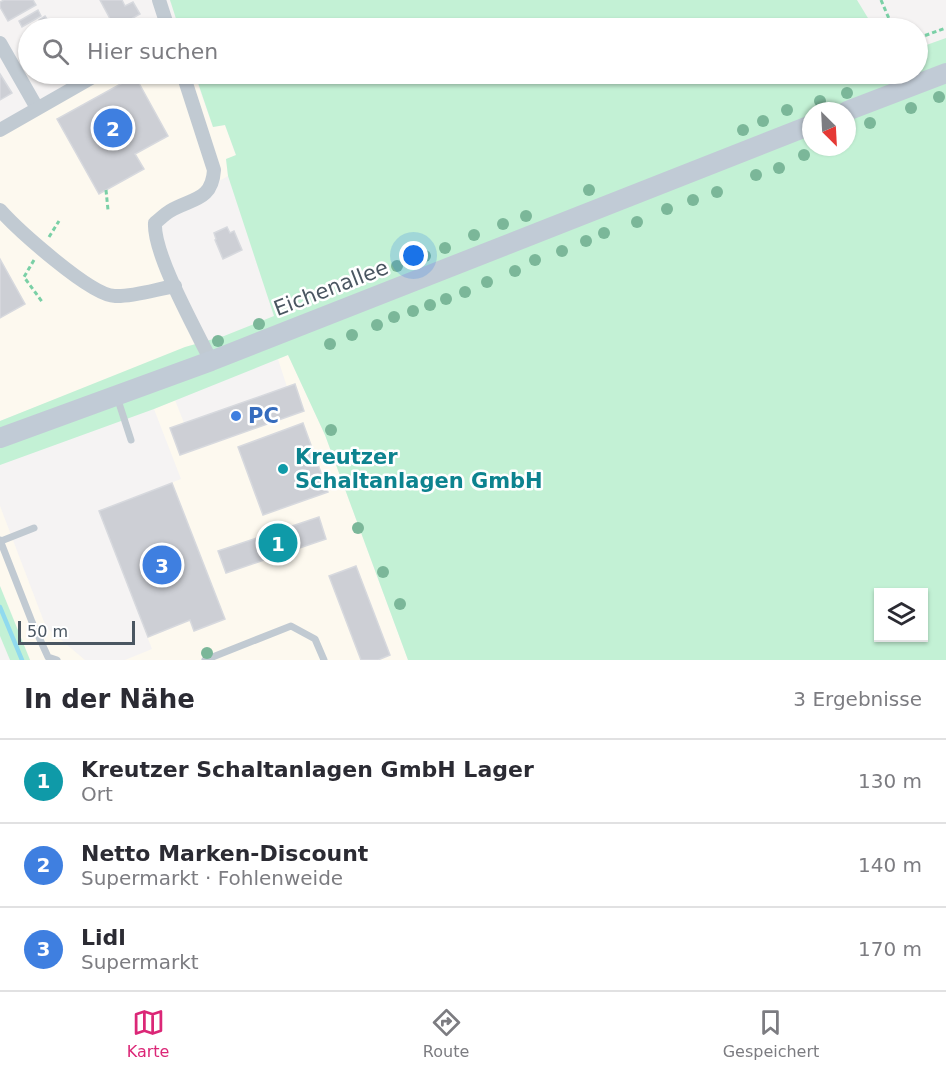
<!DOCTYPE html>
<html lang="de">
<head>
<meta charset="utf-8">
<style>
  body { margin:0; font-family:"DejaVu Sans",sans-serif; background:#f2f2f3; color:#2b2b33 }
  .controls { position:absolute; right:18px; bottom:18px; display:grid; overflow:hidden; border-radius:0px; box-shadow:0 2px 4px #0004 }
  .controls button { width:54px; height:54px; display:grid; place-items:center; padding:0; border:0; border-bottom:2px solid #e1e1e2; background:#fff; color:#2b2b33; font:30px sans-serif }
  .compass { position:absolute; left:802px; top:102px; width:54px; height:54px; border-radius:50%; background:#fff; box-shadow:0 2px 4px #0004; rotate:156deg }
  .scale { position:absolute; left:18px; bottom:15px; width:117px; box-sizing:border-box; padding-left:6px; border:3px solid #4a5661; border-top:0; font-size:16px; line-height:21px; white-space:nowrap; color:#4a5661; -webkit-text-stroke:4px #fff; paint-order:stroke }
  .you { position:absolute; left:414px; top:256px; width:21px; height:21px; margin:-15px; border:4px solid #fff; border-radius:50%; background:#1a73e8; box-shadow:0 0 0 9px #1a73e833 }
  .badge { display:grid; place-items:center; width:39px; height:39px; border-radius:50%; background:#db2777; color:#fff; font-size:20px; font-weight:700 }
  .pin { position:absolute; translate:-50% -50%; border:3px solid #fff; box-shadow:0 2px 6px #0006 }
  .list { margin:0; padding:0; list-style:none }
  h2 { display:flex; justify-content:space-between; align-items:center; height:78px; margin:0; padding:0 24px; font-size:26px }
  h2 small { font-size:20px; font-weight:400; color:#7c7c81 }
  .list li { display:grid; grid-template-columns:39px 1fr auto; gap:18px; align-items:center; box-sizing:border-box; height:84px; padding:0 24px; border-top:2px solid #e1e1e2 }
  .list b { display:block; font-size:22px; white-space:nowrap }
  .list p { margin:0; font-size:20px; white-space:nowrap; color:#7c7c81 }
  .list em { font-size:20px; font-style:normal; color:#7c7c81 }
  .icon { flex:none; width:33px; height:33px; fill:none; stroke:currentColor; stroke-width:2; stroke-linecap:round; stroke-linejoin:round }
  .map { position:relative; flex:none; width:946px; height:660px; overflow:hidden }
  .search { position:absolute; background:#fff; box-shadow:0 2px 4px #0004; left:18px; right:18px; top:18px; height:66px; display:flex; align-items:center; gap:15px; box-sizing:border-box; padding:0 21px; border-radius:33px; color:#7c7c81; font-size:22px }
  .sheet { height:330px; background:#fff }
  nav { display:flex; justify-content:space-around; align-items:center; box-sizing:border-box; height:84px; border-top:2px solid #e1e1e2; background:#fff; font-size:16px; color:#7c7c81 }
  nav a { display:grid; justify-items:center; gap:3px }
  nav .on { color:#db2777 }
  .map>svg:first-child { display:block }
  .commercial { fill:#fdf9ef }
  .green { fill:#c3f1d5; fill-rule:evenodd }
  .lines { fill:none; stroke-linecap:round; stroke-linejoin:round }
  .stream { stroke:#90daee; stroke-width:4.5 }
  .building { fill:#cdcfd5; stroke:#d7d9de; stroke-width:1.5 }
  .path { stroke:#7ad0a6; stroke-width:3; stroke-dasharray:4.5 3; stroke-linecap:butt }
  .lane { stroke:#c1cad2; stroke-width:7 }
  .street { stroke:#c1cad2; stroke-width:14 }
  .secondary { stroke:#c1cbd6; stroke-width:20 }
  .tree { fill:#7bb799 }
  .shop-dot { fill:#3f7fe0; stroke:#fff; stroke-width:2 }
  .culture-dot { fill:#0f9aa8; stroke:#fff; stroke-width:2 }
  .labels { text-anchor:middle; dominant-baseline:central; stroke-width:5; stroke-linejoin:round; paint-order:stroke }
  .street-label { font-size:21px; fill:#4a5661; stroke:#fff }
  .shop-label { font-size:21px; font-weight:bold; fill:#366cbe; stroke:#fff; text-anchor:start }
  .culture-label { font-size:21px; font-weight:bold; fill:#0d838f; stroke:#fff; text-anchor:start }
</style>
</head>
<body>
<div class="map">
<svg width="946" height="660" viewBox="0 0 946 660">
  <rect width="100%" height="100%" fill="#f5f3f3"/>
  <g class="commercial">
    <path d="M107,74H194L213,127L225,125L236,156L226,159L228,176L159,215L154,243L197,344L0,421V133Z"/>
    <path d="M288,355L325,435L408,660H125L152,649L99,511L181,479L154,409L175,400L184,423L287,387L278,359Z"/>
    <path d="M0,506L46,627L85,660H30L0,586Z"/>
  </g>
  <g class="green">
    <path d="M170,0H857L874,28H179Z"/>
    <path d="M946,38V660H408L325,435L288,355L154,409L0,465V421L185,347L224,336L274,316L228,176L226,159L236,155L225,125L213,127L195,74H918V48ZM811,111H847V147H811ZM878,592H924V638H878Z"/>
    <path d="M0,586L30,660H10L0,636Z"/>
  </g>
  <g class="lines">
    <path class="stream" d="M0,607L22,660"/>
  </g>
  <g class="building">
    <path d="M4,0H33L36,5L8,21L0,7V2Z"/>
    <path d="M100,0H122L125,6L133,2L140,14L115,28Z"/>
    <path d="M38,10L41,16L22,27L19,21Z"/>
    <path d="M45,16L50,24L43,28L39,20Z"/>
    <path d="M0,74L12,93L0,100Z"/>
    <path d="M135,76L168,136L135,154L144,169L99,194L57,119Z"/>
    <path d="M227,227L230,233L234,231L242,250L223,259L215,240L216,239L214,233Z"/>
    <path d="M0,259L25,304L0,318Z"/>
    <path d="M295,384L304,411L180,455L170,428Z"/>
    <path d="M303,423L328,492L263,515L238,447Z"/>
    <path d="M172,483L225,619L194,631L190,620L148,637L99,511Z"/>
    <path d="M319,517L326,539L226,573L218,551Z"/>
    <path d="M356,566L390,655L378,660H361L329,576Z"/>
  </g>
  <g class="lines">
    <g class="path">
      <path d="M881,0L893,28"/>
      <path d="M918,38L946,28"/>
      <path d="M106,190L108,210"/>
      <path d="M49,237L59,221"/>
      <path d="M34,260L24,277L43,303"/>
    </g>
    <g class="lane">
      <path d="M117,397L131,440"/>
      <path d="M0,540L32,622L48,657L57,660"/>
      <path d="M1,541L34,528"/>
      <path d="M205,660L291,626L315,639L324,660"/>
    </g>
    <g class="street">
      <path d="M159,0L168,28"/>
      <path d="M0,43L37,108"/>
      <path d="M183,74L214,170C212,201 192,198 170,211C165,214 160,219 155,223C153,254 196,330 211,361"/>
      <path d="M0,130L98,74"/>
      <path d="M0,210C17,229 91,296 115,296C133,297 157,289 175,286"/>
    </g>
    <g class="secondary">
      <path d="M847,111L946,73"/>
      <path d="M0,438L211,361L811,125"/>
    </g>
  </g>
  <g class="tree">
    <circle cx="847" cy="93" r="6"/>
    <circle cx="939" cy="97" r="6"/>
    <circle cx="820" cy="101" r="6"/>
    <circle cx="911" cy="108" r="6"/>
    <circle cx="787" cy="110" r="6"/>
    <circle cx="763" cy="121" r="6"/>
    <circle cx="870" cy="123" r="6"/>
    <circle cx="743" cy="130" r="6"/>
    <circle cx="804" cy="155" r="6"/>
    <circle cx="779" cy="168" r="6"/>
    <circle cx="756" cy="175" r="6"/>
    <circle cx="589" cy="190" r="6"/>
    <circle cx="717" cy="192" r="6"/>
    <circle cx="693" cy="200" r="6"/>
    <circle cx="667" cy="209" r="6"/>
    <circle cx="526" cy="216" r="6"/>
    <circle cx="637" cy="222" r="6"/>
    <circle cx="503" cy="224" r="6"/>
    <circle cx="604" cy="233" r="6"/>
    <circle cx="474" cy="235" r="6"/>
    <circle cx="586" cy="241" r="6"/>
    <circle cx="445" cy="248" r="6"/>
    <circle cx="562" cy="251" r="6"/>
    <circle cx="425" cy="256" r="6"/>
    <circle cx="535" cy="260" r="6"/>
    <circle cx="397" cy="266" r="6"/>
    <circle cx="515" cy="271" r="6"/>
    <circle cx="487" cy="282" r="6"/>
    <circle cx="465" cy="292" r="6"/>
    <circle cx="446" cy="299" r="6"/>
    <circle cx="430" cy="305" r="6"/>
    <circle cx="413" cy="311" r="6"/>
    <circle cx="394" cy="317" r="6"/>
    <circle cx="259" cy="324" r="6"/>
    <circle cx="377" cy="325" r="6"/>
    <circle cx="352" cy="335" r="6"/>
    <circle cx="218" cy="341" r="6"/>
    <circle cx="330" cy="344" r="6"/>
    <circle cx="331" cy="430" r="6"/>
    <circle cx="348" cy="483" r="6"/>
    <circle cx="358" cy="528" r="6"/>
    <circle cx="383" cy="572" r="6"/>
    <circle cx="400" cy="604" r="6"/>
    <circle cx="207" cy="653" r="6"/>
  </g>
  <circle class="shop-dot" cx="236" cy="416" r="6"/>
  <circle class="culture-dot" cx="283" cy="469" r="6"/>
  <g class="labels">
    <g class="street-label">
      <text transform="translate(331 288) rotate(-21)">Eichenallee</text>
    </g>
    <g class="shop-label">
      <text x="248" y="416">PC</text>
    </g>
    <g class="culture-label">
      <text x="295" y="457">Kreutzer<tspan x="295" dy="24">Schaltanlagen GmbH</tspan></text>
    </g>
  </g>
</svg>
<div class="controls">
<button><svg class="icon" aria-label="layers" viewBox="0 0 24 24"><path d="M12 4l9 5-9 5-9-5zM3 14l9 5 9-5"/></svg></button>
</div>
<svg class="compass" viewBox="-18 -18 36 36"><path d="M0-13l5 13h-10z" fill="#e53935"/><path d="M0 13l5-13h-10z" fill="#7c7c81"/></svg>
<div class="scale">50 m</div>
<div class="you"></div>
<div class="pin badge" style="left:278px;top:543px;background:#0f9aa8">1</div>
<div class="pin badge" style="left:113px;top:128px;background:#3f7fe0">2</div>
<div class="pin badge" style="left:162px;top:565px;background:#3f7fe0">3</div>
<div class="search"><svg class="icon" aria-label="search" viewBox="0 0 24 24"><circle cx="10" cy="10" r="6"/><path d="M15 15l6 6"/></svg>Hier suchen</div>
</div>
<section class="sheet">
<h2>In der Nähe<small>3 Ergebnisse</small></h2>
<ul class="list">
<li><span class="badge" style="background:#0f9aa8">1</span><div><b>Kreutzer Schaltanlagen GmbH Lager</b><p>Ort</p></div><em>130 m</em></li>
<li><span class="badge" style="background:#3f7fe0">2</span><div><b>Netto Marken-Discount</b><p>Supermarkt · Fohlenweide</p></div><em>140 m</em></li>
<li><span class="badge" style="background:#3f7fe0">3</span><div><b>Lidl</b><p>Supermarkt</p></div><em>170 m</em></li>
</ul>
</section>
<nav>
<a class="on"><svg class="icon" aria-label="map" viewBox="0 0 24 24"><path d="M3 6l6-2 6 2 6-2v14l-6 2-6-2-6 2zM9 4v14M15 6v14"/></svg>Karte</a>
<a><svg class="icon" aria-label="directions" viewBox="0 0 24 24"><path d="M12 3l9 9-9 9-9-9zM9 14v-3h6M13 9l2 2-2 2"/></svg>Route</a>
<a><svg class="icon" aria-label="saved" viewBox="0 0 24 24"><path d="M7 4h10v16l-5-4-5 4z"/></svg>Gespeichert</a>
</nav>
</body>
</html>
